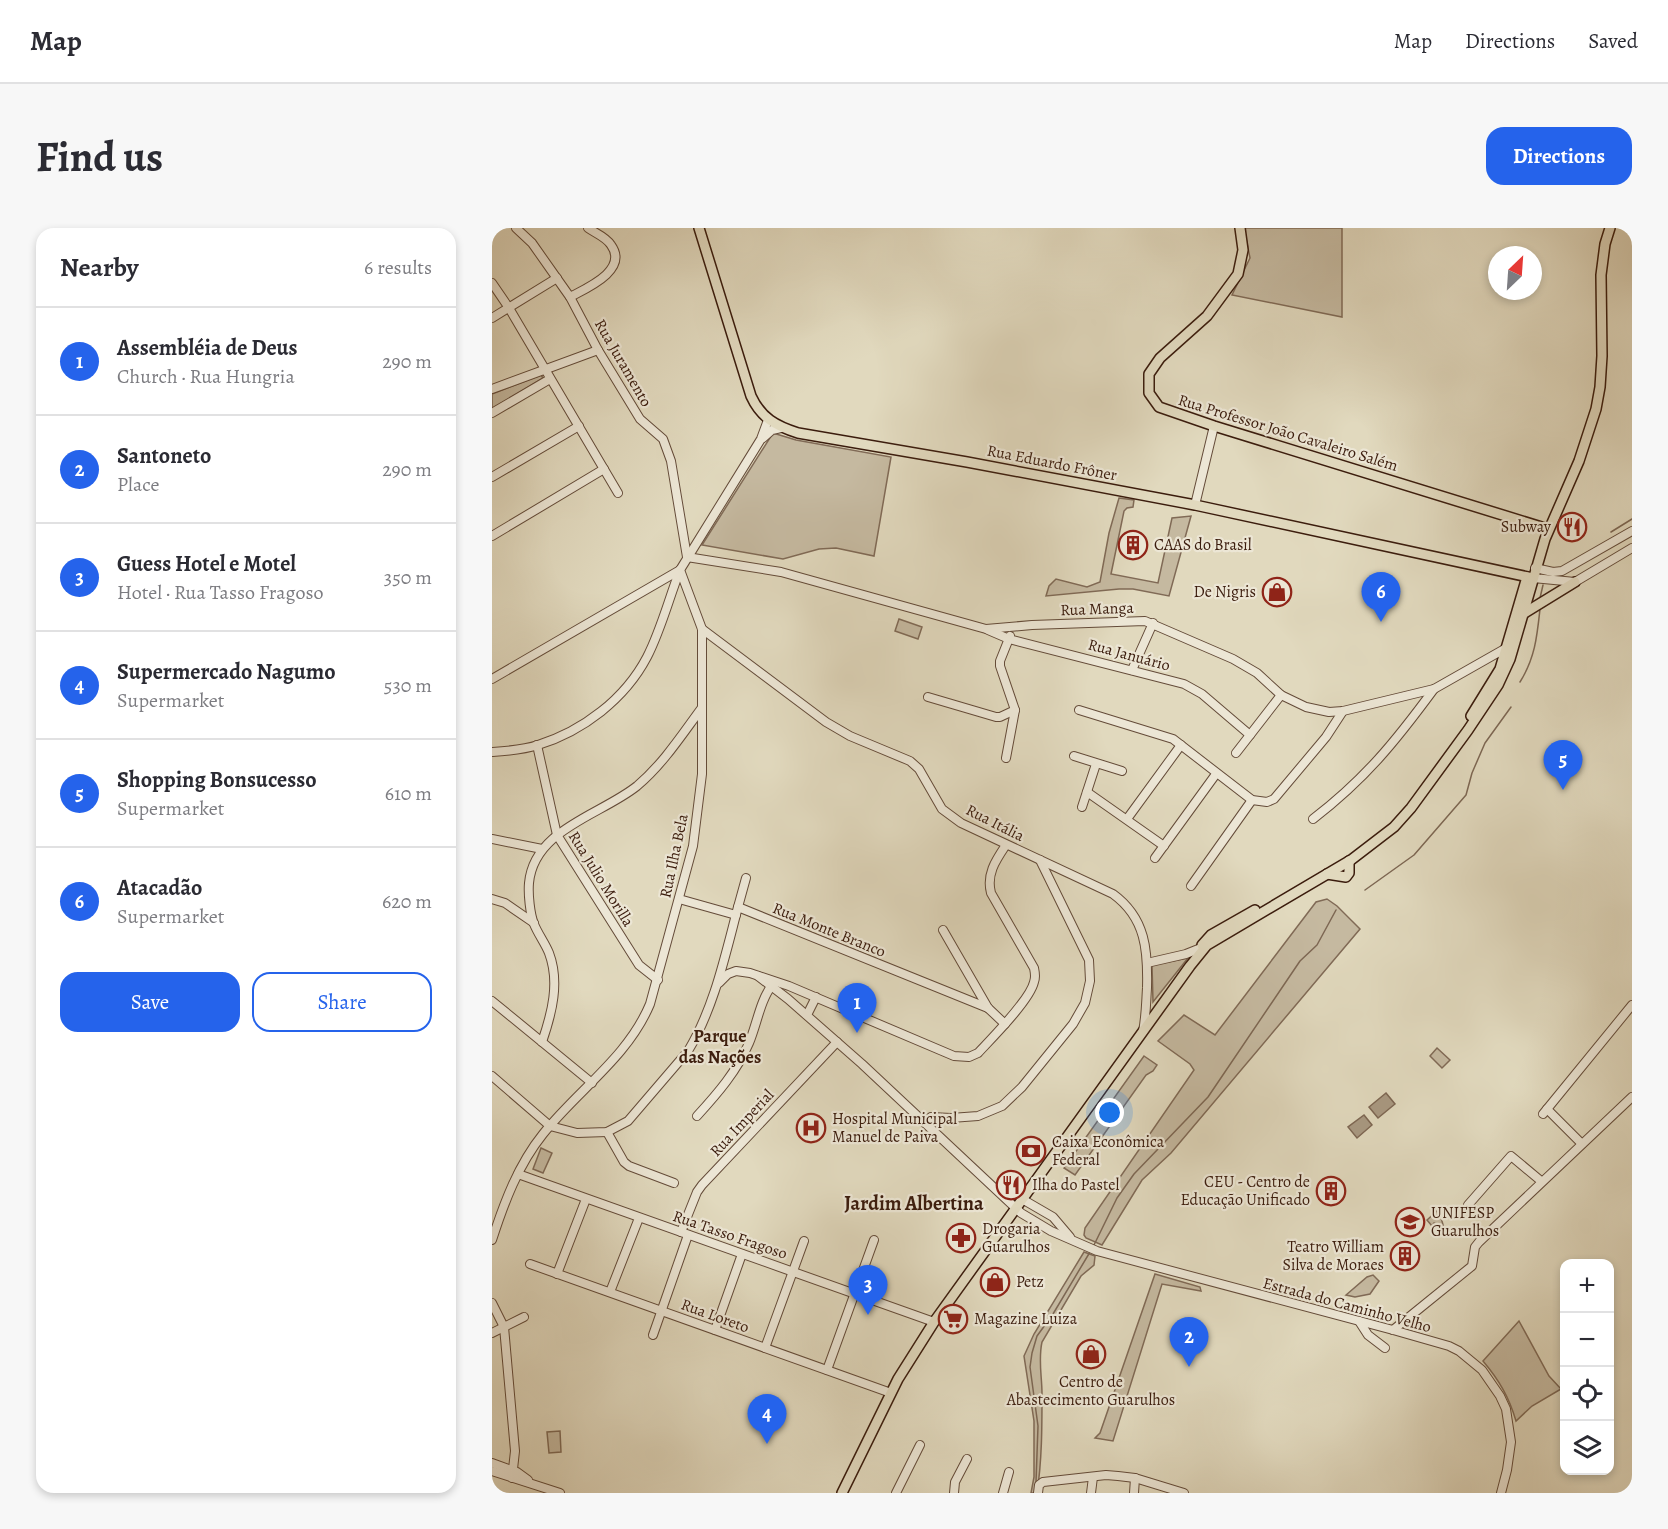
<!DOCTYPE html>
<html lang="en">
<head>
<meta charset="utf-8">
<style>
  body { margin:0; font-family:Alegreya,serif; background:#f7f7f7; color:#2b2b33 }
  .controls { position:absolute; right:18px; bottom:18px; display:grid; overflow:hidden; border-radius:12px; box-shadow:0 3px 9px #0003 }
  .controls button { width:54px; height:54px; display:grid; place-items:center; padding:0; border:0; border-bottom:2px solid #e1e1e2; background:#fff; color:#2b2b33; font:30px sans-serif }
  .compass { position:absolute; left:996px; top:18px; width:54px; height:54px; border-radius:50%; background:#fff; box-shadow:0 3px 9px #0003; rotate:25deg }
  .you { position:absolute; left:618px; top:885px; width:21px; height:21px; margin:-15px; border:4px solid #fff; border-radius:50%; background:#1a73e8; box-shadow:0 0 0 9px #1a73e833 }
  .badge { display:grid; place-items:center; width:39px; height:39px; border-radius:50%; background:#2563eb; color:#fff; font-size:20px; font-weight:700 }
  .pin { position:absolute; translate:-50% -50px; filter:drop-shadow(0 2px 3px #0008) }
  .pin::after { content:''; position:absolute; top:32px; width:21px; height:18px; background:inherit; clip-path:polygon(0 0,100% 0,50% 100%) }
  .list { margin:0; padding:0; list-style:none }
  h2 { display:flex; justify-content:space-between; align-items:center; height:78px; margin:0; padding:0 24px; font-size:26px }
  h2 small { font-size:20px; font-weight:400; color:#7c7c81 }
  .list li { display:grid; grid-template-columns:39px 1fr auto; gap:18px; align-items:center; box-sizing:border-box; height:108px; padding:0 24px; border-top:2px solid #e1e1e2 }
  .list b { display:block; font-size:22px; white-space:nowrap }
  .list p { margin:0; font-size:20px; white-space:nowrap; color:#7c7c81 }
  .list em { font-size:20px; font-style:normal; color:#7c7c81 }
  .actions { display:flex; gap:12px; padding:18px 24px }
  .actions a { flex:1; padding:14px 0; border:2px solid #2563eb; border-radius:18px; text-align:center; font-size:21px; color:#2563eb }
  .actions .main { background:#2563eb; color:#fff }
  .icon { flex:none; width:33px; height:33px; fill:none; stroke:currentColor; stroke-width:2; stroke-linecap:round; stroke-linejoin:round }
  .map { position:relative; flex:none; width:1140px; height:1265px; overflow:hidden; border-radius:18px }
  header { display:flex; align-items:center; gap:36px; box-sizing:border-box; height:84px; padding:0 30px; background:#fff; border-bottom:2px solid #e1e1e2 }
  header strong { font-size:28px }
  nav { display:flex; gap:33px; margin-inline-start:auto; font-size:21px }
  .intro { display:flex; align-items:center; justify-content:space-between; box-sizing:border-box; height:144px; padding:0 36px }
  h1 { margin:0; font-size:42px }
  .button { padding:15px 27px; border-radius:18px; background:#2563eb; color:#fff; font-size:21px; font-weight:700 }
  main { display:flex; gap:36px; padding:0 36px }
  aside { flex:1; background:#fff; border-radius:18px; box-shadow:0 3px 9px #0003 }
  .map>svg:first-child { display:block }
  .green { fill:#c5b9a0; stroke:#806a56; stroke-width:1.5 }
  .water { fill:#a99982; stroke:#7d6753; stroke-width:1.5 }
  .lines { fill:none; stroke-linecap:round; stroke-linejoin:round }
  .stream { stroke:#7d6753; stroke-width:1.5 }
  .minor-casing { stroke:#644b39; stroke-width:10 }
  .major-casing { stroke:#3b1c0d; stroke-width:12 }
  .minor { stroke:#ece6d5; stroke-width:8 }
  .major { stroke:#e1d9be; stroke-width:9 }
  .labels { text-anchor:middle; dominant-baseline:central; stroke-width:4.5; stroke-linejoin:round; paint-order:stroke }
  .street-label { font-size:16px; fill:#3b1c0d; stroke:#ece6d5 }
  .poi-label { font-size:16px; fill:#3b1c0d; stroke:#ece6d5; text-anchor:start }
  .neighbourhood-label { font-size:18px; font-weight:bold; fill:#3b1c0d; stroke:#ece6d5 }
  .quarter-label { font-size:20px; font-weight:bold; fill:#3b1c0d; stroke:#ece6d5 }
</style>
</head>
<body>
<header>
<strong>Map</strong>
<nav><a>Map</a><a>Directions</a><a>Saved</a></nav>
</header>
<div class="intro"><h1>Find us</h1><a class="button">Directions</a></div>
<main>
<aside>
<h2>Nearby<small>6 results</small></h2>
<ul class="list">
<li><span class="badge">1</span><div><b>Assembléia de Deus</b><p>Church · Rua Hungria</p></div><em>290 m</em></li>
<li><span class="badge">2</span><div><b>Santoneto</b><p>Place</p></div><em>290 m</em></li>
<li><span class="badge">3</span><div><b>Guess Hotel e Motel</b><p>Hotel · Rua Tasso Fragoso</p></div><em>350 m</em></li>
<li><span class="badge">4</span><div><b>Supermercado Nagumo</b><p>Supermarket</p></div><em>530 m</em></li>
<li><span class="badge">5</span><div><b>Shopping Bonsucesso</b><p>Supermarket</p></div><em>610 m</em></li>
<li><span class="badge">6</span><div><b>Atacadão</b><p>Supermarket</p></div><em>620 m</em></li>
</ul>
<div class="actions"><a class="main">Save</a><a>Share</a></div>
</aside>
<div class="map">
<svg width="1140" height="1265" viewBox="0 0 1140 1265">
  <rect width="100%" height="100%" fill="#e1d9be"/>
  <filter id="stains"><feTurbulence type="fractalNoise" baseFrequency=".00333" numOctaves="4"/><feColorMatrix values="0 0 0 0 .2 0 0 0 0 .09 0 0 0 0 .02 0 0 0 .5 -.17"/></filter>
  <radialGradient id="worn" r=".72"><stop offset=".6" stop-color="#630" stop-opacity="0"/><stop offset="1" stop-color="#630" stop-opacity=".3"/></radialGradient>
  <g class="green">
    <path d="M752,0H850V89L740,67L758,30Z"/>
    <path d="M49,147L51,150L0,181V166Z"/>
    <path d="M281,205L304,212L399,229L382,328L344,320L327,321L291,331L210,317Z"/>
    <path d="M627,270L642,272L641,279L635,280L632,283L619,346L666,355L680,290L699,288L677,368L641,361H627L554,368L557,358L564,351L595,359L608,354L617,305Z"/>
    <path d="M407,391L430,399L426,411L403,403Z"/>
    <path d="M835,671L845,678L868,701L679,925L650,952L610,1017L594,1010L592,1007L593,1000L702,842L698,836L666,813L692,787L723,807L824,674Z"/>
    <path d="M696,730L661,774L660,737Z"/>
    <path d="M945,820L958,832L950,840L938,828Z"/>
    <path d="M652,828L665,837L661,843L654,847L583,947L572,940Z"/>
    <path d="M49,920L60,925L51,945L41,941Z"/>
    <path d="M945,983H947L952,1000L942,995L940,998L935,992Z"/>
    <path d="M592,1024L603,1028L602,1037L589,1048L550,1114C546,1132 550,1148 550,1166C550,1199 550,1232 545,1265H539L542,1249V1193L532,1128L542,1106Z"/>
    <path d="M663,1046L708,1059L709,1063L670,1056L621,1213L603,1210L608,1205Z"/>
    <path d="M881,1047L887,1053L878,1066L863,1069L854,1067L875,1049Z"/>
    <path d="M1027,1093L1057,1148L1069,1161L1040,1178L1024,1193C1017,1169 1007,1152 991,1133Z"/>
    <path d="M68,1203L69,1224L57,1225L55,1204Z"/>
  </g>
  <g class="water">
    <path d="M894,865L903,876L886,890L877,879Z"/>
    <path d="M872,887L880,897L865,910L856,899Z"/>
  </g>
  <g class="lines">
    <g class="stream">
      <path d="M1119,304L1140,291"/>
      <path d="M1048,370L1051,357"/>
      <path d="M1028,454C1043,430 1045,409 1048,381"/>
      <path d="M873,662L922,627L974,567L980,545L993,515L1019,479"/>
      <path d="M602,1017L625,970L642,946L716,869L808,733L825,717L844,682"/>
      <path d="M544,1254L546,1198L538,1139L540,1125L545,1108L561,1086L598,1024"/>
    </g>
    <g class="minor-casing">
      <g id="minor">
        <path d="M24,0L40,15L78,69L106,122L148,191L171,211L179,233L195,329"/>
        <path d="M0,55L17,80L126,265"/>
        <path d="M78,69C95,60 137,42 119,17C114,9 103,5 96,0"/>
        <path d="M0,90L65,50"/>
        <path d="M0,161L106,122"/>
        <path d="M0,185L58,151"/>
        <path d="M271,210L280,202L289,200"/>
        <path d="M0,249L87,198"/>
        <path d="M703,277L722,198"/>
        <path d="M0,308L112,241"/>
        <path d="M195,329L289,344L494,401L540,397L653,393L741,431L765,445L789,467L814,479L837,484L851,483L942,461L1016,419"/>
        <path d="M1043,340L1061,344L1070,343L1140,303"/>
        <path d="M1041,350L1083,354L1140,320"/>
        <path d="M210,401L334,494L358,508L418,533L427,541L450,581L469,595L621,666C654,690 656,723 655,760C654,775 654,789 651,803"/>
        <path d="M496,402L517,411L692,456L710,466L758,507"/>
        <path d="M640,442L661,395"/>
        <path d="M0,451L188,342"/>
        <path d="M436,469L504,489H508L523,482"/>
        <path d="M587,482L681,511L760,572L775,574L782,571L834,509L851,483"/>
        <path d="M45,517L65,607L147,737L166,752"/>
        <path d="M0,524C15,523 31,522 46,517C91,503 133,471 155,429C169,402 177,370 188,342"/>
        <path d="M744,525L789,467"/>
        <path d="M582,528L630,543"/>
        <path d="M514,530L523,482L508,438V433L518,408"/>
        <path d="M595,564L672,618"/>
        <path d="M590,579L604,536"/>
        <path d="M635,591L689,517"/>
        <path d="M821,591C873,551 903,514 942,461"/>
        <path d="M0,611L50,621"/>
        <path d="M663,630L724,546"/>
        <path d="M699,658L760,572"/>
        <path d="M0,671L13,675L42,695"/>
        <path d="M187,671L244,687"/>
        <path d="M246,679L254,650"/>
        <path d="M451,702L496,780L513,796"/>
        <path d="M655,735L694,726L714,718"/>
        <path d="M266,748L296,771L370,836L529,985L559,1003L605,1023L901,1102L957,1118L967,1123L990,1142L1008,1168L1014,1181L1019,1214L1015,1242L1009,1265"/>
        <path d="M227,755L236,746L244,743L258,745L297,758L462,828L477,829L486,825C500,810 538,772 542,754C544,749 543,745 542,740L499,665C494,646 504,632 514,617"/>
        <path d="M0,773L100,855"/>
        <path d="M315,787L324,769"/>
        <path d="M50,814C60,785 68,754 57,725C53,715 46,706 42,696C38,686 36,666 37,655C42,601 109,587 145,558C171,536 189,508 209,481"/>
        <path d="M0,848L58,898L85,905L115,904L136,893L196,823C222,780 233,728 246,679L496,780"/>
        <path d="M1055,881L1090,916"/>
        <path d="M1051,886L1140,777"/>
        <path d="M205,888C226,865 245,843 257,815C265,796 268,773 280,757"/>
        <path d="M433,895L439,889L459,890L486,888L510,878L530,859L581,796L593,775L598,753L597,732L548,632"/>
        <path d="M115,904L132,934L137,938L182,955"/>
        <path d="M26,946L442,1094"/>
        <path d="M530,971L561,989L578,1009"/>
        <path d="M976,977L1019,928L1049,953"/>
        <path d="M189,1004L205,964L210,957L345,814"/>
        <path d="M0,1012C12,975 26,937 51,906C86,862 136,829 158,776L201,618L210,546V401L188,342L269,211L276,192"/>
        <path d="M38,1036L399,1165"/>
        <path d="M65,1046L94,971"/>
        <path d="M118,1064L147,990"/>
        <path d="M0,1075L12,1099L23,1223L20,1250"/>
        <path d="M867,1093L876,1107L893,1120"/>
        <path d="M223,1102L250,1026"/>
        <path d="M901,1102L980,1038L983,1019L987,1014L1140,869"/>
        <path d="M0,1105L32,1089"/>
        <path d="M161,1107L196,1007"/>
        <path d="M273,1120L312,1013"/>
        <path d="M335,1142L382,1012"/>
        <path d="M0,1235L25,1244L36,1252"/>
        <path d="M0,1243L68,1265"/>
        <path d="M404,1265L428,1217"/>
        <path d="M462,1265L463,1254L475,1231"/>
        <path d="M511,1265L517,1244"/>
        <path d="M546,1265L547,1257L551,1254L614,1247L626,1248L643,1250L692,1265"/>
        <path d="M599,1265L601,1249"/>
        <path d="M642,1265L643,1250"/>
      </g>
    </g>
    <g class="major-casing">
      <g id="major">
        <path d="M207,0L259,168C269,190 284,198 306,205L475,234L703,277L1041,350"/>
        <path d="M748,0L751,22L746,46L715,88L668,130L657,146V165L667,179L722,198L1056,301"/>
        <path d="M1031,386L1083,354"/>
        <path d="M979,488L1008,441L1035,349"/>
        <path d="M835,646L854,649L857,645V633"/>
        <path d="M710,717L719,707L763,682"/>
        <path d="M350,1265L406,1151L442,1094L698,738L715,717L859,632L902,599L919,580L976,502L1006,457L1018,431L1053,311L1087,233L1104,181L1108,159L1110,128L1109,47L1113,16L1118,0"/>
      </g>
    </g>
    <use href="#minor" class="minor"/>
    <use href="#major" class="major"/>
  </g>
  <defs>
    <g id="restaurant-ring" transform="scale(1.5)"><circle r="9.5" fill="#ece6d5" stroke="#8f2418" stroke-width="1.5"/><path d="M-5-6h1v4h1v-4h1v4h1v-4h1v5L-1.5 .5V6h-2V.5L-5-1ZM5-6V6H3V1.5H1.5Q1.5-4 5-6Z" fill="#8f2418"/></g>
    <g id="building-ring" transform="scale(1.5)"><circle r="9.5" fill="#ece6d5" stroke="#8f2418" stroke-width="1.5"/><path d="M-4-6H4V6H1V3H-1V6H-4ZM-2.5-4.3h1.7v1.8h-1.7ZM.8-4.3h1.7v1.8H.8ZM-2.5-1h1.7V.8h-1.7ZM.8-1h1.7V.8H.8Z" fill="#8f2418"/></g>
    <g id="shop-ring" transform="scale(1.5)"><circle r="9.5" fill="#ece6d5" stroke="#8f2418" stroke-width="1.5"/><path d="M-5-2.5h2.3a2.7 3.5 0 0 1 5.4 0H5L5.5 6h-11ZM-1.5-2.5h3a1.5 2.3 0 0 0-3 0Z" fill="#8f2418"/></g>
    <g id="hospital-ring" transform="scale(1.5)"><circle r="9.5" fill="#ece6d5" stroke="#8f2418" stroke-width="1.5"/><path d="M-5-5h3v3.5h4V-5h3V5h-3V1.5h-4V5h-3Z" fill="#8f2418"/></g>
    <g id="bank-ring" transform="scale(1.5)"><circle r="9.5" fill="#ece6d5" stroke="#8f2418" stroke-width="1.5"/><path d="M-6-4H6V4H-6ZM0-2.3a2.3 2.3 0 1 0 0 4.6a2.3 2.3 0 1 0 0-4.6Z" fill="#8f2418"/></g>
    <g id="university-ring" transform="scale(1.5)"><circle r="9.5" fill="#ece6d5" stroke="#8f2418" stroke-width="1.5"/><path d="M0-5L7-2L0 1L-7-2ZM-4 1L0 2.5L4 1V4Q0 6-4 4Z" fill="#8f2418"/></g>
    <g id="pharmacy-ring" transform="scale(1.5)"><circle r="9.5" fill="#ece6d5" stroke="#8f2418" stroke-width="1.5"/><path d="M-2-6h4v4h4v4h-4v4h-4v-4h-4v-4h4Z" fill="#8f2418"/></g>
    <g id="supermarket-ring" transform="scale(1.5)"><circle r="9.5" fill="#ece6d5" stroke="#8f2418" stroke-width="1.5"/><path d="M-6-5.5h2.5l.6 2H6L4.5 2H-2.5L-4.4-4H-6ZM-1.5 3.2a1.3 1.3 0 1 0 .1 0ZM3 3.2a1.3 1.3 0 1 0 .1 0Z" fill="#8f2418"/></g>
  </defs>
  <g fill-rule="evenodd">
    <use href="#restaurant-ring" x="1080" y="299"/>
    <use href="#building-ring" x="641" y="317"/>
    <use href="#shop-ring" x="785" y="364"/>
    <use href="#hospital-ring" x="319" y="900"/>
    <use href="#bank-ring" x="539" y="923"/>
    <use href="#restaurant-ring" x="519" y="957"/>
    <use href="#building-ring" x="839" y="963"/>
    <use href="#university-ring" x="918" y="994"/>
    <use href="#pharmacy-ring" x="469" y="1010"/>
    <use href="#building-ring" x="913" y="1028"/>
    <use href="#shop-ring" x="503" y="1054"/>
    <use href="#supermarket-ring" x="461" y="1091"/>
    <use href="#shop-ring" x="599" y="1126"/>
  </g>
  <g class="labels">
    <g class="street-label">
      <text transform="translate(131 135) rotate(60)">Rua Juramento</text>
      <text transform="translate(796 205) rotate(17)">Rua Professor João Cavaleiro Salém</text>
      <text transform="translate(560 235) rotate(11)">Rua Eduardo Frôner</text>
      <text transform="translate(605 381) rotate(-2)">Rua Manga</text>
      <text transform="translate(637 427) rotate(15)">Rua Januário</text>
      <text transform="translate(503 595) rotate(27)">Rua Itália</text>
      <text transform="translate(182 628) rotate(-78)">Rua Ilha Bela</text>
      <text transform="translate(109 651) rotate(58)">Rua Julio Morilla</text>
      <text transform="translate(337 702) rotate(22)">Rua Monte Branco</text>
      <text transform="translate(250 895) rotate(-47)">Rua Imperial</text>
      <text transform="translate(238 1007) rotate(19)">Rua Tasso Fragoso</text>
      <text transform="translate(855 1077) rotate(15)">Estrada do Caminho Velho</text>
      <text transform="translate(223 1088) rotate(20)">Rua Loreto</text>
    </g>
    <g class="poi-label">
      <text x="1059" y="299" text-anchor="end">Subway</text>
      <text x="662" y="317">CAAS do Brasil</text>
      <text x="764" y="364" text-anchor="end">De Nigris</text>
      <text x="340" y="891">Hospital Municipal<tspan x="340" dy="18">Manuel de Paiva</tspan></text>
      <text x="560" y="914">Caixa Econômica<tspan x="560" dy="18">Federal</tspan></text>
      <text x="818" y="954" text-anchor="end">CEU - Centro de<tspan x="818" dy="18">Educação Unificado</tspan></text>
      <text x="540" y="957">Ilha do Pastel</text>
      <text x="939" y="985">UNIFESP<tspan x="939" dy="18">Guarulhos</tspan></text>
      <text x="490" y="1001">Drogaria<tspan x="490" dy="18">Guarulhos</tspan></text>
      <text x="892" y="1019" text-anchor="end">Teatro William<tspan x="892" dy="18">Silva de Moraes</tspan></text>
      <text x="524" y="1054">Petz</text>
      <text x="482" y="1091">Magazine Luiza</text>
      <text x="599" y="1154" text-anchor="middle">Centro de<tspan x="599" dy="18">Abastecimento Guarulhos</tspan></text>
    </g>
    <g class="neighbourhood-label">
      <text x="228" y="808">Parque<tspan x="228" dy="21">das Nações</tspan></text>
    </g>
    <g class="quarter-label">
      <text x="422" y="975">Jardim Albertina</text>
    </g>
  </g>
  <rect width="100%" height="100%" filter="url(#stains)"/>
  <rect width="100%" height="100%" fill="url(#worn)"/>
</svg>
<div class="controls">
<button>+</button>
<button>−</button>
<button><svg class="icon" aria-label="locate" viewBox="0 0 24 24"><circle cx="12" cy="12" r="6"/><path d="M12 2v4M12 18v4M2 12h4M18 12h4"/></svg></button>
<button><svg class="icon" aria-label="layers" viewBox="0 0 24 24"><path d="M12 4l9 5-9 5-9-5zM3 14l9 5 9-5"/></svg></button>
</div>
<svg class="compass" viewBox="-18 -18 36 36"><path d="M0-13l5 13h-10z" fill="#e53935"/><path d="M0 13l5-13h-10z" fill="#7c7c81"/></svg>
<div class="you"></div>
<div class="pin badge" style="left:365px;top:805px">1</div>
<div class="pin badge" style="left:697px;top:1139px">2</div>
<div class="pin badge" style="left:376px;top:1087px">3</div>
<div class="pin badge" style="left:275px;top:1216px">4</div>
<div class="pin badge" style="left:1071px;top:562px">5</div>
<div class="pin badge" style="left:889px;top:394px">6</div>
</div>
</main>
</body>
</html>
